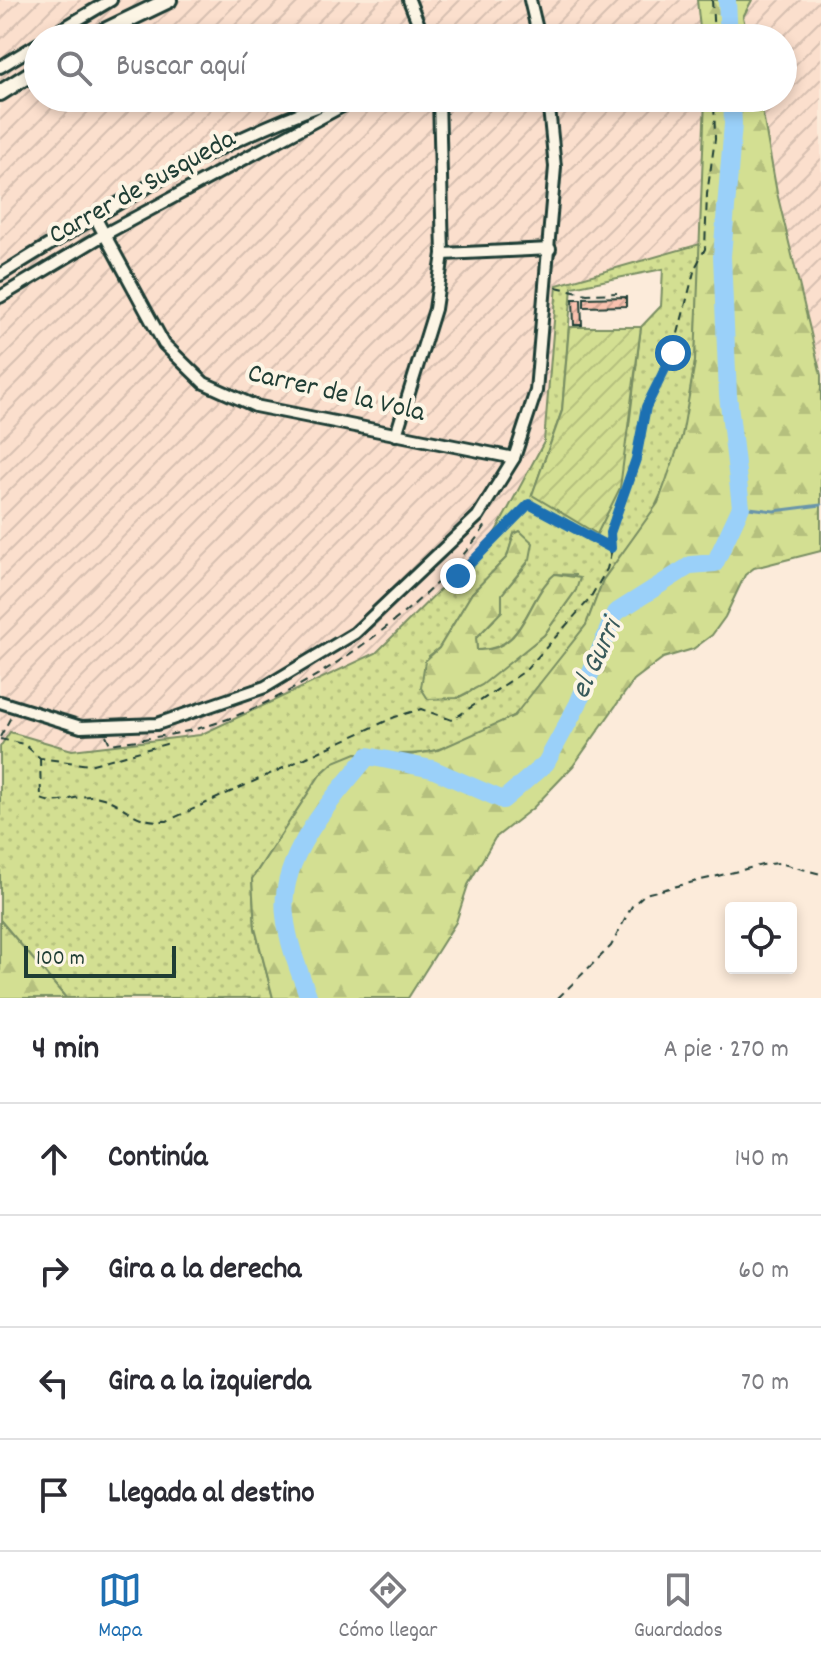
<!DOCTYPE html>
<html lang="es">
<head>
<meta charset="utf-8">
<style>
  body { margin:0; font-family:Dekko,sans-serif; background:#f2f2f3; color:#2b2b33 }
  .controls { position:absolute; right:24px; bottom:24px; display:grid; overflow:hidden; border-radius:8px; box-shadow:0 4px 12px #0003 }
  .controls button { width:72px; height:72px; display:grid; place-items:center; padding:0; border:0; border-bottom:2px solid #e1e1e2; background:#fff; color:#2b2b33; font:40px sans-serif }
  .scale { position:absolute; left:24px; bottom:20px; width:152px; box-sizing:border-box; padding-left:8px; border:4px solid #1f3d34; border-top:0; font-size:22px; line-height:28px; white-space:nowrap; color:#1f3d34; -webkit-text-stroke:6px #fcf5e5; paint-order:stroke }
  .stop { position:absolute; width:24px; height:24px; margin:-18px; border:6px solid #1f6fb2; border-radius:50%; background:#fff }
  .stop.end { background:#1f6fb2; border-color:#fff; box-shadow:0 2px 8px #0008 }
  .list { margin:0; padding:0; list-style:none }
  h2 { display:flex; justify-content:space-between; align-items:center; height:104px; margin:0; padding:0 32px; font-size:34px }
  h2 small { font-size:26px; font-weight:400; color:#7c7c81 }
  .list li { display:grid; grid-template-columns:52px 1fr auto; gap:24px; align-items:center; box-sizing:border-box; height:112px; padding:0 32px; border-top:2px solid #e1e1e2 }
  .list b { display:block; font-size:30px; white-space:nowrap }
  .list em { font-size:26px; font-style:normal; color:#7c7c81 }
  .icon { flex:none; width:44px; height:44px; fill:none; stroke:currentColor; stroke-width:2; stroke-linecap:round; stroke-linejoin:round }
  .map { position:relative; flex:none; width:821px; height:998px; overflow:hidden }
  .search { position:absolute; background:#fff; box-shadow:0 4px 12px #0003; left:24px; right:24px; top:24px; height:88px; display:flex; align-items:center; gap:20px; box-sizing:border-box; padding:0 28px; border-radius:44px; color:#7c7c81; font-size:30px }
  .sheet { height:552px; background:#fff }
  nav { display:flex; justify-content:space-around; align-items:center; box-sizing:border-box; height:112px; border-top:2px solid #e1e1e2; background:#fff; font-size:22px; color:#7c7c81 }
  nav a { display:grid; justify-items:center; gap:4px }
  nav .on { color:#1f6fb2 }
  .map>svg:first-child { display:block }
  .industrial { fill:url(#industrial-furrows) }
  .grass { fill:url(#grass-dots); stroke:#798e63; stroke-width:2; fill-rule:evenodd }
  .forest { fill:url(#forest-firs); stroke:#798e63; stroke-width:2 }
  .garden { fill:url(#garden-furrows); stroke:#798e63; stroke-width:2 }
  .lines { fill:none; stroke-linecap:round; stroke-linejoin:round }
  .stream { stroke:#6995aa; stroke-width:3 }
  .river { stroke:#9ad0f9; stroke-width:18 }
  .building { fill:url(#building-hatch); stroke:#1f3d34; stroke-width:2 }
  .street-casing { stroke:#1f3d34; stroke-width:16 }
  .secondary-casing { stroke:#1f3d34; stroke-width:20 }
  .path { stroke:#1f3d34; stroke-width:2; stroke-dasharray:8 6; stroke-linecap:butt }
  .street { stroke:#fcf5e5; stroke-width:10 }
  .secondary { stroke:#fcf5e5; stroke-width:14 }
  .route { stroke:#1f6fb2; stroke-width:10 }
  .labels { text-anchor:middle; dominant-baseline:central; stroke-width:8; stroke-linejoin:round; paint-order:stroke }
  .street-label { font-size:28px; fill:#1f3d34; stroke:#fcf5e5 }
  .water-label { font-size:30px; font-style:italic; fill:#385a5b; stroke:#fcf5e5 }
</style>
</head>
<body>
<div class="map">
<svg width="821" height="998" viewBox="0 0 821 998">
  <defs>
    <pattern id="industrial-furrows" width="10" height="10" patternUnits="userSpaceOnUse" patternTransform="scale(2)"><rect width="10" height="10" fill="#fbdfcd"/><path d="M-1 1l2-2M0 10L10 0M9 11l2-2" fill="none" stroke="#d7c0b1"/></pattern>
    <pattern id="grass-dots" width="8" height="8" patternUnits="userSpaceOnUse" patternTransform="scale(2)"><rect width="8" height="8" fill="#d3df92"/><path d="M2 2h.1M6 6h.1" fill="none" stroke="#b5c07e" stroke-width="1.8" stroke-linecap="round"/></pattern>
    <pattern id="forest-firs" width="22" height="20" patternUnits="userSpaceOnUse" patternTransform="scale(2)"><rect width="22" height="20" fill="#d3df92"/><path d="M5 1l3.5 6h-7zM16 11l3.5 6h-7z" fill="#b5c07e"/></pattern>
    <pattern id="garden-furrows" width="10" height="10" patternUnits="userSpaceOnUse" patternTransform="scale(2)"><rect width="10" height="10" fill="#d3df92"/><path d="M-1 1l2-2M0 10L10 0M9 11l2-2" fill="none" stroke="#b5c07e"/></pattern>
    <pattern id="building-hatch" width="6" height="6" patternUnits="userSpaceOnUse" patternTransform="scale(2)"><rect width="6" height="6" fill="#fac2af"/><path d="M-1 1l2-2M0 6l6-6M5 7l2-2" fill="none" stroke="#d6a897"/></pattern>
  </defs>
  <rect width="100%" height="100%" fill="#fcebda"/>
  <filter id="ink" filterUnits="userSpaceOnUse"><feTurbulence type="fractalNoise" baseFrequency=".0125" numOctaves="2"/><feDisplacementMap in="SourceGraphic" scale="16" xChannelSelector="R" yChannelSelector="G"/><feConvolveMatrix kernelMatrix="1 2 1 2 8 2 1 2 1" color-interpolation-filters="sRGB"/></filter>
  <g filter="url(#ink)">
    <g class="industrial">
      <path d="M0,0H697L701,38H38V98H705L700,244L557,285L544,442L493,537L376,653L200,735L71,750L10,732L0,747Z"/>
      <path d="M752,0H821V375L777,193L760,98H783V38H748L743,17Z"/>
    </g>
    <path class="grass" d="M700,244L695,362L685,426L672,471L652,513L603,580L586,625L523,708L514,716C490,727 465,741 439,749C398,763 352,739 320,775L252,879L255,928L273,998H66L0,920V747L10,732L72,750L200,735L376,653L493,537L544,442L557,285ZM663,269L661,306L641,327L629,426L532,495L562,410L572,287ZM514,534L527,564L502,594L494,620L476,638L477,650C526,651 525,599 555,574L575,575L576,590L544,635L470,692L457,698L429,656L439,648L472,593L507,557Z"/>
    <g class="forest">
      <path d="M697,0H752L743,17L748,38H701Z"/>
      <path d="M705,98H760L777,193L821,375V551L754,568L745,575L725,617L712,635L693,649L663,658L634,680L573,766L533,808L495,838L468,885L456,922L408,998H273L255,928L252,879L320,775L334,762L356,753L410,755L438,750L514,716L586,625L603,580L658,503L682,436L695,362Z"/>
      <path d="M520,531L533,543L530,559L502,594V611L476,638L477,650C525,653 526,598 555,574L580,578L576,590L544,635L482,685L457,698L428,699L421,688L425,661L439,648L472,593L507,557L514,534Z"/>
      <path d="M0,920L66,998H0Z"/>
    </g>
    <path class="garden" d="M569,327H641L620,488L597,534L532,495L562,411Z"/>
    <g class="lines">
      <path class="stream" d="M741,507L774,511L821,505"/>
      <g class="river">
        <path d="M727,0L729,38"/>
        <path d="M309,998C299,971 288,944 285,915C278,857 333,798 368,756L432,769L503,800L546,763L578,704L615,613L691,565L715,563L741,507L728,395L722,256L733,124L732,98"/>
      </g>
    </g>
    <g class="building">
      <path d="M626,297V306L584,307V298Z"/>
      <path d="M573,299H581L582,325H574Z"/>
    </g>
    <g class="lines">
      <g class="street-casing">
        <g id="street">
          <path d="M409,0L424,38"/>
          <path d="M530,0L539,38"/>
          <path d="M47,38L111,0"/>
          <path d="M0,67L38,44"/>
          <path d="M95,217L164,344L204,383L255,406L514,458"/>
          <path d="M443,254L550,249"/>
          <path d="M0,275C98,214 215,142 325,104C336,100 349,101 361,98"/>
          <path d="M0,297L105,234L346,104"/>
          <path d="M396,435L435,309L443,254L439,98"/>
          <path d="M0,702L81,727L157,724L265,687L355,633L478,516L514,458L536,391L555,167L548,98"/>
        </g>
      </g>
      <g class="secondary-casing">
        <g id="secondary">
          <path d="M90,38L169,0"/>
          <path d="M0,93L38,69"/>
        </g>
      </g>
      <g class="path">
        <path d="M712,0L714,38"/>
        <path d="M556,287L587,294L617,293"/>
        <path d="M452,571L458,576L529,504L610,548"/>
        <path d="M106,735L110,744C143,739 176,735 207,726C303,697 430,608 486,525L484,523"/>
        <path d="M0,737L11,717"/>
        <path d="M0,739L24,744L40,758L89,765L166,744L164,737"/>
        <path d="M40,758L41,799C60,808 81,790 103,798C132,808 129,822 167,821L395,717L421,709L452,720L525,671L589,600L607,569L611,553L610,533L626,496L646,407L673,353L695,268L705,249L707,194L715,139L714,98"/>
        <path d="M558,998L611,946L632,906L645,894L762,865L779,863L821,874"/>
      </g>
      <use href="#street" class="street"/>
      <use href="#secondary" class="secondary"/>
    </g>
  </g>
  <g class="lines" filter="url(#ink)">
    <path class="route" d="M458,576L529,504L611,548L610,533L636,459L646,407L673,353"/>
  </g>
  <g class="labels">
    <g class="street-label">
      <text transform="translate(143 189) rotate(-29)">Carrer de Susqueda</text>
      <text transform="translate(336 395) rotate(13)">Carrer de la Vola</text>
    </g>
    <g class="water-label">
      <text transform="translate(598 660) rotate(-65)">el Gurri</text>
    </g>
  </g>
</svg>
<div class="controls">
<button><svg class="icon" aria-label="locate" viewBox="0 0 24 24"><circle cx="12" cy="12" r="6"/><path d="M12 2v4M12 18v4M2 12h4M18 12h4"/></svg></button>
</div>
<div class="scale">100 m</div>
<div class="stop" style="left:673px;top:353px"></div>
<div class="stop end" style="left:458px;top:576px"></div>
<div class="search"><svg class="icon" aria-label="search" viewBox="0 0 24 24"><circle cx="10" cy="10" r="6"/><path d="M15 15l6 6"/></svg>Buscar aquí</div>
</div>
<section class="sheet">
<h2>4 min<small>A pie · 270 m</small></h2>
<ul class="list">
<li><svg class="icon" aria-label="ahead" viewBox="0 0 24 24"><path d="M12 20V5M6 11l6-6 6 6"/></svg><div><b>Continúa</b></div><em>140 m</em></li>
<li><svg class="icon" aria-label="right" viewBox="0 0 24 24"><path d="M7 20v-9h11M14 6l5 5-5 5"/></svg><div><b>Gira a la derecha</b></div><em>60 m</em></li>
<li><svg class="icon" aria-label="left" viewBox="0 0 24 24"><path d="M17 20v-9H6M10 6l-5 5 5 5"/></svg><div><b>Gira a la izquierda</b></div><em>70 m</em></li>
<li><svg class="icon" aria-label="arrive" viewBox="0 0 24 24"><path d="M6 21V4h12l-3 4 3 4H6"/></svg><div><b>Llegada al destino</b></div></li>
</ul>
</section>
<nav>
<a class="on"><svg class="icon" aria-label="map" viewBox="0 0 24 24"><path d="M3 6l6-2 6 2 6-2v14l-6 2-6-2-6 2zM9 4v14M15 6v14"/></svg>Mapa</a>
<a><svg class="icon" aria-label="directions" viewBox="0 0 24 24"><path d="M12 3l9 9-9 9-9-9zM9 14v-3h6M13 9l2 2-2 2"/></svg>Cómo llegar</a>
<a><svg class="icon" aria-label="saved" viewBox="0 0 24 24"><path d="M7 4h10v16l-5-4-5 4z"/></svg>Guardados</a>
</nav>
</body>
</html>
